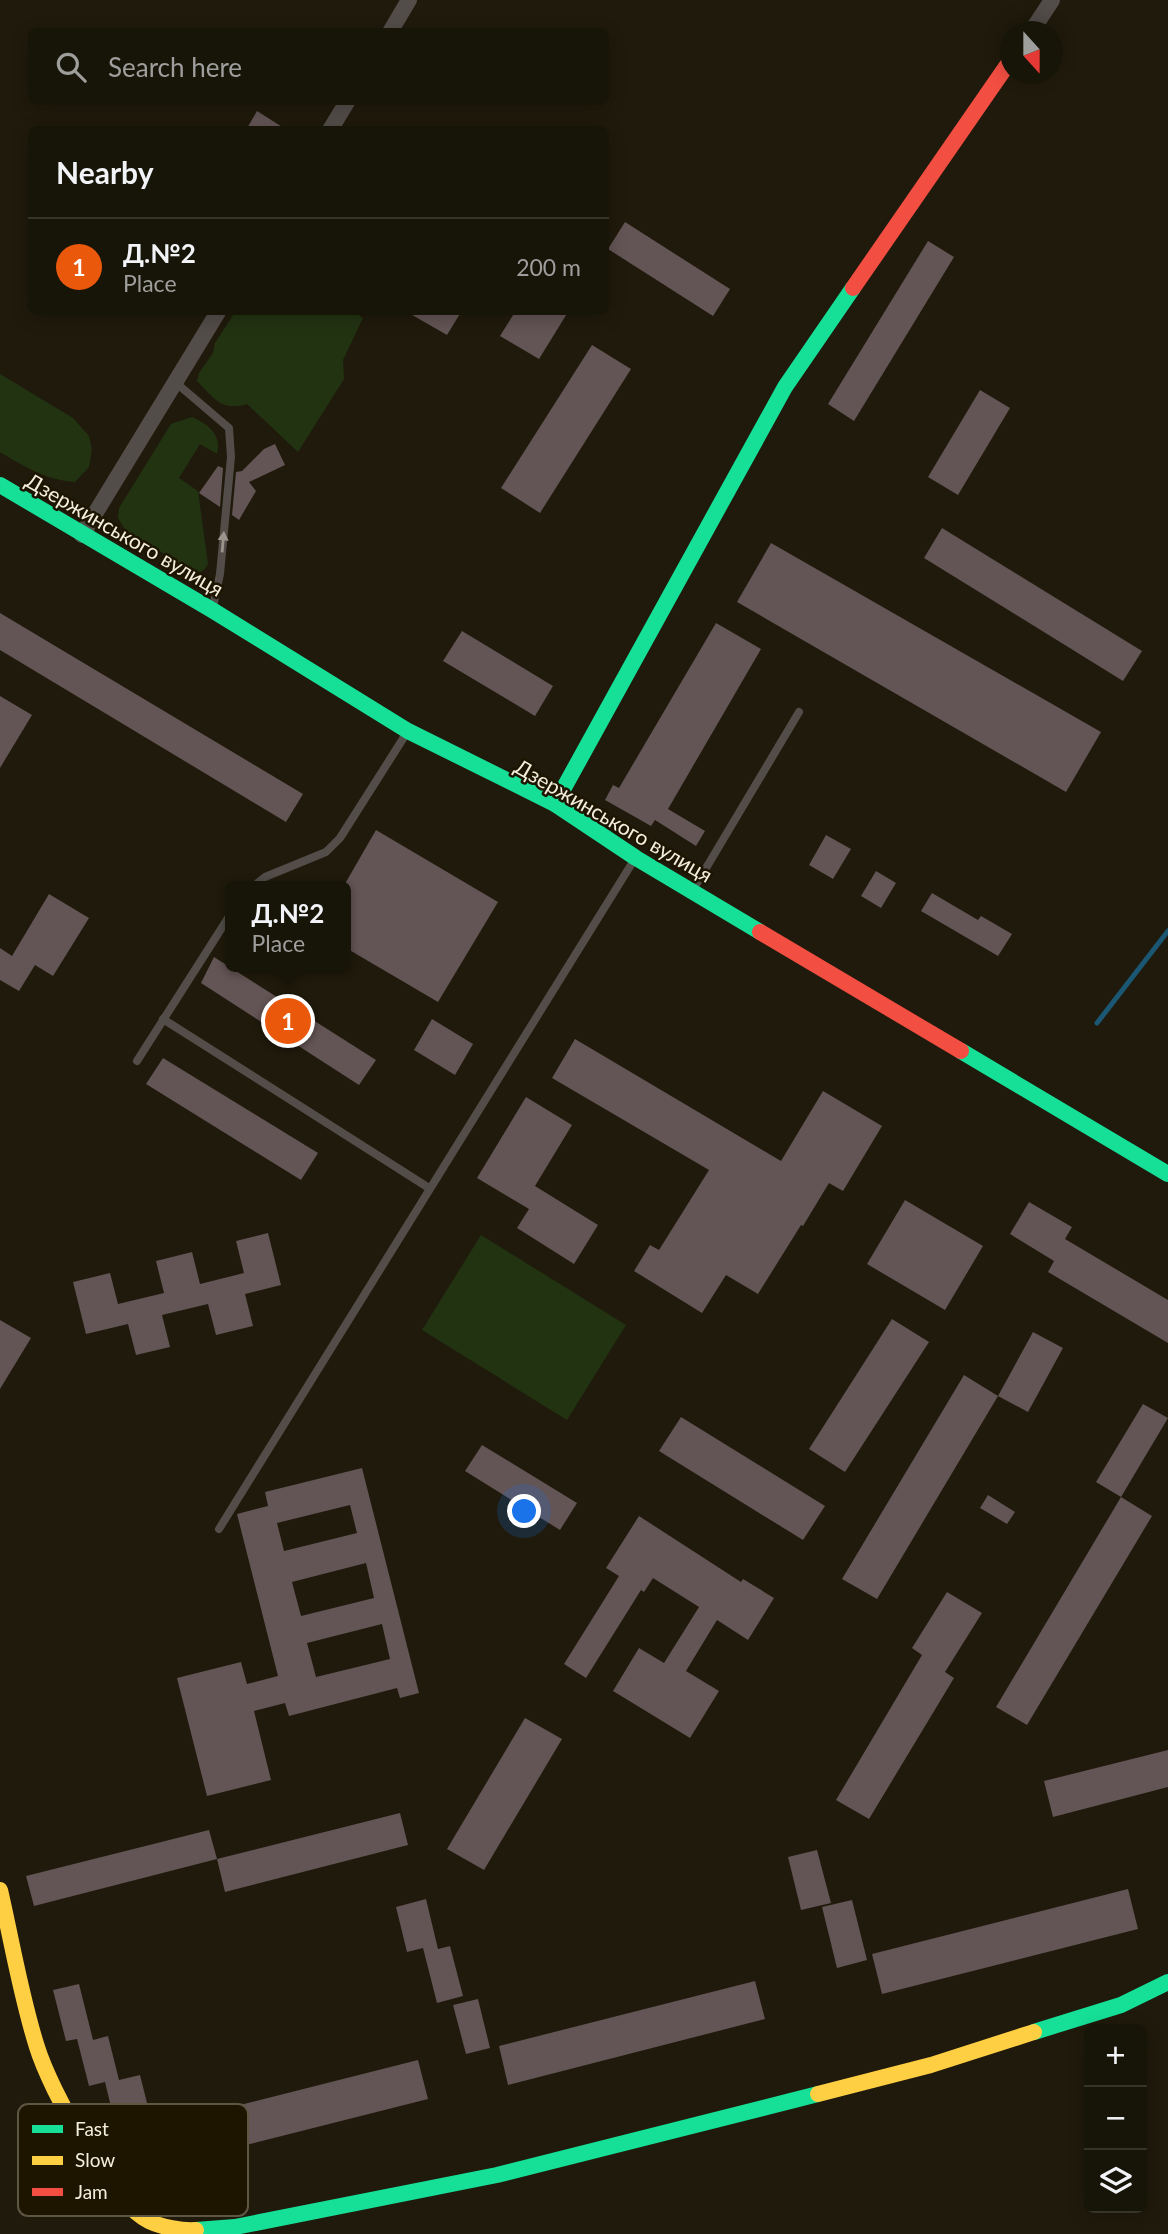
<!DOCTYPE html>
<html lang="en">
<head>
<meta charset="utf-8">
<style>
  body { margin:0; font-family:Lato,sans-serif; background:#201d12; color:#f1f3f6 }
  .controls { position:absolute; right:21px; bottom:21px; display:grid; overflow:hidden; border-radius:10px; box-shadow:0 4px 18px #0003 }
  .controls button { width:63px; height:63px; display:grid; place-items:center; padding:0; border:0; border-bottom:2px solid #363329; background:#171408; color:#f1f3f6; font:35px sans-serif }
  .compass { position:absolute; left:1000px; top:21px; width:63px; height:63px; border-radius:50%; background:#171408; box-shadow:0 4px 18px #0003; rotate:159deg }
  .you { position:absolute; left:525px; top:1512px; width:24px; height:24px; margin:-18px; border:5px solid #fff; border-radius:50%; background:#1a73e8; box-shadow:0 0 0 10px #1a73e833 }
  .badge { display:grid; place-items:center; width:46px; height:46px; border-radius:50%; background:#ea580c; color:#fff; font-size:23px; font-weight:700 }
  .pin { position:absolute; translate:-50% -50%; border:4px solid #fff; box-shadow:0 2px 7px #0006 }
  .popup { position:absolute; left:225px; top:881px; width:126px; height:91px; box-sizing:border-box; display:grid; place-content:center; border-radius:10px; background:#171408; filter:drop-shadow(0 2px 5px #0005); font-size:23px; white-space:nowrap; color:#9e9e9c }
  .popup b { font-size:26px; color:#f1f3f6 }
  .popup::after { content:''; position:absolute; left:50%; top:100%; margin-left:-14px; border:14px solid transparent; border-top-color:#171408 }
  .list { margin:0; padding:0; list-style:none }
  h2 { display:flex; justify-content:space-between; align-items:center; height:91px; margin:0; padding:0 28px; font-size:30px }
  h2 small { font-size:23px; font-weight:400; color:#9e9e9c }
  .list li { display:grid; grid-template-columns:46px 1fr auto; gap:21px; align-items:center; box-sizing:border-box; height:98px; padding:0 28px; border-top:2px solid #363329 }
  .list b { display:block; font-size:26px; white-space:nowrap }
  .list p { margin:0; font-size:23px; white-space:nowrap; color:#9e9e9c }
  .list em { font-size:23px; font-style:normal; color:#9e9e9c }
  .icon { flex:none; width:38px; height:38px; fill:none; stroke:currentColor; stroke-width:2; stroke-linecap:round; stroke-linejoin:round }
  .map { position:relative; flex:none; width:1168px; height:2234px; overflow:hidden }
  .search { position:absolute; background:#171408; box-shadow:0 4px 18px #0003; left:28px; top:28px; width:581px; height:77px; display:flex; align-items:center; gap:18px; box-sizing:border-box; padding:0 24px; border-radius:10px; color:#9e9e9c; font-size:26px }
  .panel { position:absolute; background:#171408; box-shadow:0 4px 18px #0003; left:28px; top:126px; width:581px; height:189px; border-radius:10px }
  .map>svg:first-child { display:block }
  .green { fill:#223312 }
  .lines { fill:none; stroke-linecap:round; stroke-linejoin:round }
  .stream { stroke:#1b5672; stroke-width:5 }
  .building { fill:#635455; fill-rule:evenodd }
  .lane { stroke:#524d49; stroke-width:8 }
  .street { stroke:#524d49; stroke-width:16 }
  .fast { stroke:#16e098; stroke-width:16 }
  .slow { stroke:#ffcf43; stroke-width:16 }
  .jam { stroke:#f24e42; stroke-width:16 }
  .oneway { fill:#9a958c }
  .labels { text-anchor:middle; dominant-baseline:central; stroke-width:5; stroke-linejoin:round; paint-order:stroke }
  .street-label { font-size:21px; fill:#f3eede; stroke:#1d1500 }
  .key { fill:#1d1500; stroke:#5d5643; stroke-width:2 }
  .key-label { font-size:19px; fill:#f3eede }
</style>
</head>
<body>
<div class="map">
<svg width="1168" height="2234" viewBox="0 0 1168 2234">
  <rect width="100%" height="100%" fill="#1f1a0b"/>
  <g class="green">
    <path d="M235,312H354L363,318L343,360L344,379L298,452L247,404C222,412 214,398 197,381L199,373L213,353L215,343Z"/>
    <path d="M0,374L73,418L89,436L92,450L89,467L75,482C46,480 25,467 0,452Z"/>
    <path d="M192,417C208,424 222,434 217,454L200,444L179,478L198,491L208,564L204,570L200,572L190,569L126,531L118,518L119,508L171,424Z"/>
    <path d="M481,1235L626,1325L567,1420L422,1330Z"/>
  </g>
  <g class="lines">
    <path class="stream" d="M1097,1023L1168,931"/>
  </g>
  <g class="building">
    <path d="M257,111L287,130H246Z"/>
    <path d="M625,222L730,289L713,316L608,249Z"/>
    <path d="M928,241L954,257L854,421L828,404Z"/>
    <path d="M407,312H461L447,335Z"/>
    <path d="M515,312H568L539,359L500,336Z"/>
    <path d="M592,345L631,369L540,513L501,488Z"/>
    <path d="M980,390L1010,408L958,495L928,477Z"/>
    <path d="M275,444L285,465L249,482L256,491L239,520L232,515L236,472L242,471L264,449Z"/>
    <path d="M218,466L223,468L220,507L199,493Z"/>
    <path d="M942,528L1142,651L1123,681L924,558Z"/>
    <path d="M771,543L1101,732L1066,792L737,602Z"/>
    <path d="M0,613L303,794L286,822L0,650Z"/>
    <path d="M716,623L761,649L668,809L705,831L696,846L655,820L651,826L605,800L613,785L619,788Z"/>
    <path d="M462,631L553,686L535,716L443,661Z"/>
    <path d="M0,696L32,715L0,768Z"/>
    <path d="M376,830L498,902L438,1002L346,948V882Z"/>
    <path d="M826,835L851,849L833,879L809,865Z"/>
    <path d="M876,871L896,883L881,908L861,896Z"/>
    <path d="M932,893L978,920L981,916L1012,934L998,956L921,911Z"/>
    <path d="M49,894L89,918L53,976L35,965L19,991L0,980V948L12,956Z"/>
    <path d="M214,957L376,1060L359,1085L201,983Z"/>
    <path d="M432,1019L473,1044L455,1075L414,1050Z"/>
    <path d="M575,1039L781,1161L823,1091L882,1126L843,1191L829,1183L803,1226L801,1225L758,1294L726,1275L702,1313L634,1271L650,1245L659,1250L709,1170L552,1078Z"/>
    <path d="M163,1058L318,1153L301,1180L146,1084Z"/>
    <path d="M526,1097L572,1125L535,1186L598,1225L574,1264L517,1228L529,1209L477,1178Z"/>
    <path d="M905,1200L983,1246L945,1310L867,1264Z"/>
    <path d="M1029,1202L1072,1227L1065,1239L1168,1300V1343L1048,1272L1054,1261L1010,1234Z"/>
    <path d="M268,1233L281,1285L245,1294L253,1326L216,1335L208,1304L162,1315L170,1347L136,1355L128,1324L86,1334L73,1282L110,1273L118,1304L164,1293L156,1261L192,1252L200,1284L244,1273L236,1241Z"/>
    <path d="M892,1319L929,1342L845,1472L809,1449Z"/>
    <path d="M0,1320L31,1338L0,1389Z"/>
    <path d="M1033,1332L1063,1348L1028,1412L998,1396Z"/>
    <path d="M964,1375L998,1396L877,1599L842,1579Z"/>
    <path d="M1143,1404L1168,1418L1121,1497L1096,1482Z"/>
    <path d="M681,1417L825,1506L803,1540L659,1451Z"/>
    <path d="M482,1445L577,1503L560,1530L465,1471Z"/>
    <path d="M362,1468L419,1693L400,1698L397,1688L289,1716L285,1703L254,1711L271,1780L207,1796L177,1678L241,1662L247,1684L278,1676L237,1514L268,1506L265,1492ZM350,1505L357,1533L284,1551L277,1523ZM366,1563L374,1598L301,1616L292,1582ZM382,1624L390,1659L316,1677L307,1643Z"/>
    <path d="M988,1495L1015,1512L1007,1524L980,1508Z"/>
    <path d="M1121,1497L1152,1516L1027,1725L996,1707Z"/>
    <path d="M639,1516L741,1582L743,1579L774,1598L748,1640L717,1620L686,1671L719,1691L690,1738L613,1691L639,1648L664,1663L699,1607L653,1578L644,1592L641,1590L586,1678L564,1664L619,1576L606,1568Z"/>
    <path d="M947,1592L982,1613L945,1672L954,1678L869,1819L836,1800L922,1655L912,1648Z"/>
    <path d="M525,1718L562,1739L484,1870L447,1849Z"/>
    <path d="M1168,1750V1787L1053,1817L1044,1781Z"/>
    <path d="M400,1813L408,1845L225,1892L217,1859Z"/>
    <path d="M209,1830L217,1859L34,1906L26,1876Z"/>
    <path d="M817,1850L831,1903L801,1910L788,1857Z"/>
    <path d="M1128,1889L1138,1929L882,1994L872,1954Z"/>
    <path d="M426,1899L438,1949L450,1946L463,1996L437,2003L423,1948L407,1952L396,1907Z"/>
    <path d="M852,1900L867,1960L837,1968L822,1907Z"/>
    <path d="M755,1981L765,2019L508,2085L499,2046Z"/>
    <path d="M79,1984L93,2040L108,2036L119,2080L140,2075L153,2127L118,2136L105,2082L89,2086L77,2039L66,2041L53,1990Z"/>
    <path d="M478,1999L490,2048L466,2054L453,2005Z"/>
    <path d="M418,2060L428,2099L163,2166L153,2127Z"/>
  </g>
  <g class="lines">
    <g class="lane">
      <path d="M175,382L229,428L231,457L220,574L213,607"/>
      <path d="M254,886L265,877L326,852L340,838L406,734"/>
      <path d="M693,890L799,712"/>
      <path d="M163,1019L429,1188"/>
      <path d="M137,1061L230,915"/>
      <path d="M219,1529L634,860"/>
    </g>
    <g class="street">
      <path d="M390,32L409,0"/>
      <path d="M1031,32L1052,0"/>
      <path d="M330,130L347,102"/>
      <path d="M82,535L218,312"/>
    </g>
    <g class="fast">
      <path d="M0,485L212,610L408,731L555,804L636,858L760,932"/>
      <path d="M555,804L785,387L853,288"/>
      <path d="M961,1051L1168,1174"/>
      <path d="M1034,2032L1121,2005L1168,1982"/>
      <path d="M196,2230L235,2227L497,2175L818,2094"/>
    </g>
    <g class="slow">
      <path d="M0,1890C12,1942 21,1997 37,2047C50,2089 110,2202 149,2221C161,2227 182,2231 196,2230"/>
      <path d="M818,2094L931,2065L1034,2032"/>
    </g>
    <g class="jam">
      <path d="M853,288L1010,61"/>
      <path d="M760,932L961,1051"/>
    </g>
  </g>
  <defs><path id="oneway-solid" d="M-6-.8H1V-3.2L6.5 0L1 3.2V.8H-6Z" transform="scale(1.75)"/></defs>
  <use class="oneway" href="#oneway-solid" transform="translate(223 542) rotate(-85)"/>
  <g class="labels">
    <g class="street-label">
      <text transform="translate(125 534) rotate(30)">Дзержинського вулиця</text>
      <text transform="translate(614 820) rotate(30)">Дзержинського вулиця</text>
    </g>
  </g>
  <rect x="18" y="2104" width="230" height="112" rx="10" class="key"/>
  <rect x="32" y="2125" width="31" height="8" fill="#16e098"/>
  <rect x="32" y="2156" width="31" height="9" fill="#ffcf43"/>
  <rect x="32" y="2188" width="31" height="8" fill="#f24e42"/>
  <g class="key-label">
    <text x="75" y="2136">Fast</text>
    <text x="75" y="2167">Slow</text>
    <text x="75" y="2199">Jam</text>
  </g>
</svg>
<div class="controls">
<button>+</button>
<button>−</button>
<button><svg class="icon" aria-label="layers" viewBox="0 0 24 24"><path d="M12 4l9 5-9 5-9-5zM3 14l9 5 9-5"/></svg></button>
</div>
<svg class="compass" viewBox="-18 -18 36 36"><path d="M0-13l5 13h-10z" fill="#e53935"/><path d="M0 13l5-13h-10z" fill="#9e9e9c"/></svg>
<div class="you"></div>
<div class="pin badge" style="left:288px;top:1021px">1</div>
<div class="popup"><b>Д.№2</b>Place</div>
<div class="search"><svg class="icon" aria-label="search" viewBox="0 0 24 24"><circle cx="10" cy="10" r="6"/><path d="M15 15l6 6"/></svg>Search here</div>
<section class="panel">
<h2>Nearby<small></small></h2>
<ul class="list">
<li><span class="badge">1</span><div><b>Д.№2</b><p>Place</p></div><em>200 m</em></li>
</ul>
</section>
</div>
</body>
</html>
